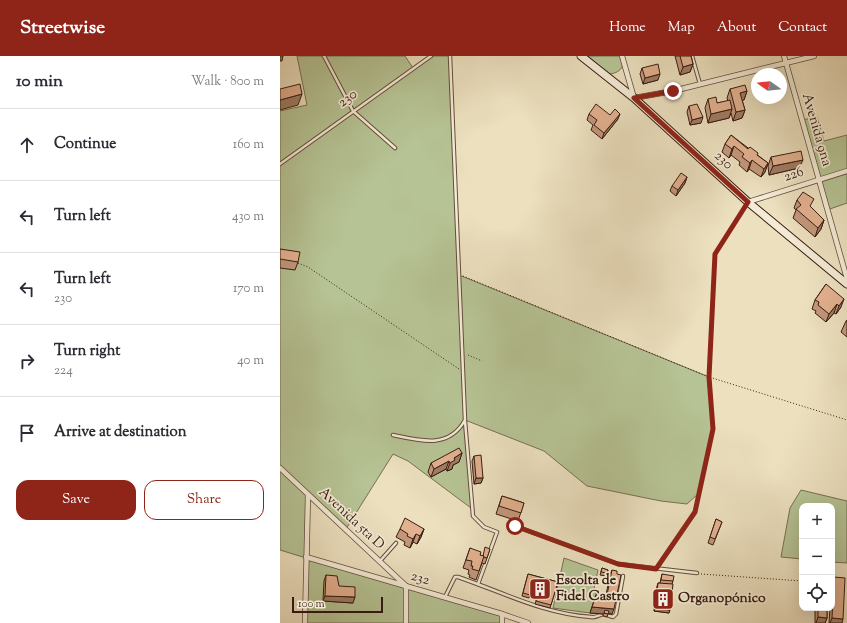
<!DOCTYPE html>
<html lang="en">
<head>
<meta charset="utf-8">
<style>
  body { margin:0; font-family:"Sorts Mill Goudy",serif; background:#f7f7f7; color:#2b2b33 }
  .controls { position:absolute; right:12px; bottom:12px; display:grid; overflow:hidden; border-radius:8px; box-shadow:0 4px 16px #0002 }
  .controls button { width:36px; height:36px; display:grid; place-items:center; padding:0; border:0; border-bottom:1px solid #e1e1e2; background:#fff; color:#2b2b33; font:20px sans-serif }
  .compass { position:absolute; left:471px; top:12px; width:36px; height:36px; border-radius:50%; background:#fff; box-shadow:0 4px 16px #0002; rotate:285deg }
  .scale { position:absolute; left:12px; bottom:10px; width:91px; box-sizing:border-box; padding-left:4px; border:2px solid #381c11; border-top:0; font-size:11px; line-height:14px; white-space:nowrap; color:#381c11; -webkit-text-stroke:3px #f3ebd5; paint-order:stroke }
  .stop { position:absolute; width:12px; height:12px; margin:-9px; border:3px solid #8f2418; border-radius:50%; background:#fff }
  .stop.end { background:#8f2418; border-color:#fff; box-shadow:0 1px 4px #0008 }
  .list { margin:0; padding:0; list-style:none }
  h2 { display:flex; justify-content:space-between; align-items:center; height:52px; margin:0; padding:0 16px; font-size:17px }
  h2 small { font-size:13px; font-weight:400; color:#7c7c81 }
  .list li { display:grid; grid-template-columns:26px 1fr auto; gap:12px; align-items:center; box-sizing:border-box; height:72px; padding:0 16px; border-top:1px solid #e1e1e2 }
  .list b { display:block; font-size:15px; white-space:nowrap }
  .list p { margin:0; font-size:13px; white-space:nowrap; color:#7c7c81 }
  .list em { font-size:13px; font-style:normal; color:#7c7c81 }
  .actions { display:flex; gap:8px; padding:12px 16px }
  .actions a { flex:1; padding:9px 0; border:1px solid #8f2418; border-radius:12px; text-align:center; font-size:14px; color:#8f2418 }
  .actions .main { background:#8f2418; color:#fff }
  .icon { flex:none; width:22px; height:22px; fill:none; stroke:currentColor; stroke-width:2; stroke-linecap:round; stroke-linejoin:round }
  .map { position:relative; flex:none; width:567px; height:567px; overflow:hidden }
  header { display:flex; align-items:center; gap:24px; box-sizing:border-box; height:56px; padding:0 20px; background:#8f2418; color:#fff }
  header strong { font-size:19px }
  nav { display:flex; gap:22px; margin-inline-start:auto; font-size:14px }
  main { display:flex }
  aside { flex:1; background:#fff }
  .map>svg:first-child { display:block }
  .green { fill:#b6c394; stroke:#777052 }
  .lines { fill:none; stroke-linecap:round; stroke-linejoin:round }
  .lane-casing { stroke:#654d3c; stroke-width:4.5 }
  .street-casing { stroke:#654d3c; stroke-width:6 }
  .secondary-casing { stroke:#381c11; stroke-width:9 }
  .path { stroke:#381c11; stroke-width:1; stroke-dasharray:1 2; stroke-linecap:butt }
  .lane { stroke:#f3ebd5; stroke-width:2.5 }
  .street { stroke:#f3ebd5; stroke-width:4.5 }
  .secondary { stroke:#f3ebd5; stroke-width:7 }
  .wall { fill:#c3987c; stroke:#381c11 }
  .shaded-wall { fill:#9f7c65; stroke:#381c11 }
  .building { fill:#e3b190; stroke:#381c11 }
  .route { stroke:#8f2418; stroke-width:5 }
  .labels { text-anchor:middle; dominant-baseline:central; stroke-width:3.5; stroke-linejoin:round; paint-order:stroke }
  .street-label { font-size:14px; fill:#381c11; stroke:#f3ebd5 }
  .poi-label { font-size:14px; font-weight:bold; fill:#381c11; stroke:#f3ebd5; text-anchor:start }
</style>
</head>
<body>
<header>
<strong>Streetwise</strong>
<nav><a>Home</a><a>Map</a><a>About</a><a>Contact</a></nav>
</header>
<main>
<aside>
<h2>10 min<small>Walk · 800 m</small></h2>
<ul class="list">
<li><svg class="icon" aria-label="ahead" viewBox="0 0 24 24"><path d="M12 20V5M6 11l6-6 6 6"/></svg><div><b>Continue</b></div><em>160 m</em></li>
<li><svg class="icon" aria-label="left" viewBox="0 0 24 24"><path d="M17 20v-9H6M10 6l-5 5 5 5"/></svg><div><b>Turn left</b></div><em>430 m</em></li>
<li><svg class="icon" aria-label="left" viewBox="0 0 24 24"><path d="M17 20v-9H6M10 6l-5 5 5 5"/></svg><div><b>Turn left</b><p>230</p></div><em>170 m</em></li>
<li><svg class="icon" aria-label="right" viewBox="0 0 24 24"><path d="M7 20v-9h11M14 6l5 5-5 5"/></svg><div><b>Turn right</b><p>224</p></div><em>40 m</em></li>
<li><svg class="icon" aria-label="arrive" viewBox="0 0 24 24"><path d="M6 21V4h12l-3 4 3 4H6"/></svg><div><b>Arrive at destination</b></div></li>
</ul>
<div class="actions"><a class="main">Save</a><a>Share</a></div>
</aside>
<div class="map">
<svg width="567" height="567" viewBox="0 0 567 567">
  <rect width="100%" height="100%" fill="#ece0bf"/>
  <filter id="stains"><feTurbulence type="fractalNoise" baseFrequency=".005" numOctaves="4"/><feColorMatrix values="0 0 0 0 .2 0 0 0 0 .09 0 0 0 0 .02 0 0 0 .5 -.17"/></filter>
  <radialGradient id="worn" r=".72"><stop offset=".6" stop-color="#630" stop-opacity="0"/><stop offset="1" stop-color="#630" stop-opacity=".3"/></radialGradient>
  <g class="green">
    <path d="M17,0H125L133,12L151,0H170L179,219L429,321L433,373L419,437L407,448L381,445L307,430L264,395L185,364L191,452L128,405L113,398L66,473L29,439L26,501L222,558V567H25L26,502L0,494V55L27,49Z"/>
    <path d="M301,0H342C347,14 335,19 324,18Z"/>
    <path d="M537,61L544,85L567,79V147L547,154L522,64Z"/>
    <path d="M521,434L567,445V507L552,506V450H522V503L501,501L510,452Z"/>
    <path d="M284,502L318,514L314,533L317,534L310,557L273,552Z"/>
  </g>
  <g class="lines">
    <g class="lane-casing">
      <g id="lane">
        <path d="M44,0L73,55L115,92"/>
        <path d="M412,0L420,28"/>
        <path d="M0,108L151,0"/>
        <path d="M185,365L193,460L204,471L217,476L198,528"/>
        <path d="M113,379C141,385 169,393 185,364L170,0"/>
        <path d="M233,465L235,470L338,508L417,517"/>
        <path d="M100,505L116,487"/>
        <path d="M165,541L175,521H178C222,536 264,558 311,561C316,562 319,559 323,558"/>
        <path d="M327,559L333,561L336,558L343,520"/>
      </g>
    </g>
    <g class="street-casing">
      <g id="street">
        <path d="M342,0L354,42L393,35L534,0"/>
        <path d="M504,0L567,223"/>
        <path d="M468,146L567,115"/>
        <path d="M0,412L126,530V567"/>
        <path d="M26,501L222,558L248,567"/>
        <path d="M25,567L28,439"/>
        <path d="M222,567V558"/>
      </g>
    </g>
    <g class="secondary-casing">
      <path id="secondary" d="M301,0L354,42L468,146L567,228"/>
    </g>
    <g class="path">
      <path d="M18,207L28,211L179,313"/>
      <path d="M183,220L429,321L567,364"/>
      <path d="M188,299L202,305"/>
      <path d="M380,508L415,456L433,373L429,321L435,198L464,151"/>
      <path d="M421,518L522,525"/>
    </g>
    <use href="#lane" class="lane"/>
    <use href="#street" class="street"/>
    <use href="#secondary" class="secondary"/>
  </g>
  <g class="wall">
    <path d="M395,0H411L413,8L410,16L400,19Z"/>
    <path d="M362,12L378,24L363,28L360,18Z"/>
    <path d="M450,33L467,35L464,44H462L465,54L462,62L453,65L451,57L449,62L428,67L425,52L428,43L437,47L448,45L447,42Z"/>
    <path d="M409,50L421,67L410,69L407,56Z"/>
    <path d="M309,58L330,59L338,63L322,83L311,74L313,69L307,64Z"/>
    <path d="M451,79L488,107L485,116L481,121L469,113L467,116L459,109L460,106L451,99L449,102L442,96L445,88Z"/>
    <path d="M491,101L519,112L489,119L488,110Z"/>
    <path d="M407,121L405,127L396,140L390,135L392,130Z"/>
    <path d="M517,144L531,151L544,164L541,173L535,181L513,162L516,154L514,152Z"/>
    <path d="M0,193L18,206L15,214L0,212Z"/>
    <path d="M546,228L561,251L556,258L554,257L546,266L535,257L536,255L532,253L535,244Z"/>
    <path d="M567,264V281L561,276L566,265Z"/>
    <path d="M182,397L179,406L173,409L172,413L167,415L166,413L151,421L148,416L151,407Z"/>
    <path d="M194,400L203,422L201,427L194,428L192,405Z"/>
    <path d="M222,440L244,447L238,465L216,458Z"/>
    <path d="M436,463L442,466L433,489L428,487Z"/>
    <path d="M120,473H144L141,481L137,488L133,486L130,492L124,489L125,486L116,481Z"/>
    <path d="M190,492L202,500L210,493L205,508L202,507L196,524L189,521L190,519L188,518L189,514L183,512Z"/>
    <path d="M322,512L328,514L326,520L320,519Z"/>
    <path d="M332,514V558H328L327,561L323,560V558L310,557L317,537L326,539L330,519Z"/>
    <path d="M248,518L278,526L270,552L255,548L258,539L251,537L249,542L242,540Z"/>
    <path d="M382,518L393,525L392,528L389,557L374,555L377,530L378,527H380Z"/>
    <path d="M46,519L59,530L73,547L43,545L44,525Z"/>
    <path d="M554,521L562,567H549L550,552H552V527Z"/>
    <path d="M535,552H547V562L545,567H535Z"/>
  </g>
  <g class="shaded-wall">
    <path d="M0,0H3L2,5H0Z"/>
    <path d="M413,8L410,16L400,19L403,11Z"/>
    <path d="M380,18L378,24L363,28L365,22Z"/>
    <path d="M467,35L464,44L457,46L460,37Z"/>
    <path d="M22,38L18,49L0,54V44Z"/>
    <path d="M452,53L449,62L428,67L431,58Z"/>
    <path d="M465,54L462,62L453,65L456,56Z"/>
    <path d="M340,58L338,63L322,83L324,77Z"/>
    <path d="M423,61L421,67L410,69L412,64Z"/>
    <path d="M454,90L451,99L449,102L452,93Z"/>
    <path d="M472,104L469,113L467,116L470,107Z"/>
    <path d="M523,104L519,112L489,119L493,110Z"/>
    <path d="M488,107L485,116L481,121L484,113Z"/>
    <path d="M407,121L405,127L396,140L398,134Z"/>
    <path d="M544,164L541,173L535,181L538,172Z"/>
    <path d="M564,243L561,251L556,258L559,250Z"/>
    <path d="M557,248L554,257L546,266L549,258Z"/>
    <path d="M182,397L179,406L173,409L172,413L167,415L170,407L174,402Z"/>
    <path d="M169,405L166,413L151,421L154,413Z"/>
    <path d="M196,422H203L201,427L194,428Z"/>
    <path d="M144,473L141,481L137,488L140,480Z"/>
    <path d="M136,478L133,486L130,492L133,483Z"/>
    <path d="M45,540L75,541L73,547L43,545Z"/>
    <path d="M312,551L334,553L332,558L324,557V558L310,557Z"/>
    <path d="M375,552L390,554L389,557L374,555Z"/>
    <path d="M538,561L547,562L545,567H536Z"/>
    <path d="M552,562L563,563L562,567H550Z"/>
  </g>
  <g class="building">
    <path d="M400,0H411L413,8L403,11Z"/>
    <path d="M378,8L380,18L365,22L362,12Z"/>
    <path d="M20,28L22,38L0,44V33Z"/>
    <path d="M465,29L467,35L460,37L465,54L456,56L450,33Z"/>
    <path d="M436,41L437,47L450,44L452,53L431,58L428,43Z"/>
    <path d="M316,48L330,59L335,53L340,58L324,77L314,69L317,64L309,58Z"/>
    <path d="M417,48L423,61L412,64L409,50Z"/>
    <path d="M451,79L468,93L470,91L478,97L477,99L488,107L484,113L472,104L470,107L462,101L464,98L454,90L452,93L445,88Z"/>
    <path d="M521,95L523,104L493,110L491,101Z"/>
    <path d="M401,117L407,121L398,134L392,130Z"/>
    <path d="M523,136L534,143L530,150L544,164L538,172L516,153L521,149L517,144Z"/>
    <path d="M0,193L20,196L18,206L0,203Z"/>
    <path d="M546,228L564,243L559,250L557,248L549,258L538,249L539,246L535,244Z"/>
    <path d="M179,392L182,397L174,402L175,404L170,407L169,405L154,413L151,407Z"/>
    <path d="M201,399L203,422H196L194,400Z"/>
    <path d="M222,440L244,447L241,457L219,450Z"/>
    <path d="M125,462L144,473L140,480L136,478L133,483L127,480L128,478L120,473Z"/>
    <path d="M436,463L442,466L435,483L430,481Z"/>
    <path d="M205,491L210,493L207,502L203,501L204,500H203Z"/>
    <path d="M190,492L201,496L200,499L204,500L199,515L192,513L193,510H191L192,505L186,504Z"/>
    <path d="M322,512L328,514L327,517L321,516Z"/>
    <path d="M332,514L337,515V518L341,519L334,553L312,551L317,537L327,539Z"/>
    <path d="M248,518L278,526L271,549L256,545L259,536L252,534L250,539L243,537Z"/>
    <path d="M382,518L394,520L393,525L381,524Z"/>
    <path d="M46,519L57,520L59,530L75,531V541L45,540Z"/>
    <path d="M554,521L565,522L563,563L552,562Z"/>
    <path d="M378,527L393,528L390,554L375,552Z"/>
    <path d="M538,552H547V562L538,561Z"/>
    <path d="M325,554L329,555L328,558L324,557Z"/>
  </g>
  <g class="lines">
    <path class="route" d="M235,470L338,508L376,513L415,456L433,373L429,321L435,198L468,146L354,42L393,35"/>
  </g>
  <defs>
    <g id="building-square" transform="scale(1.15)"><rect x="-9" y="-9" width="18" height="18" rx="4" fill="#8f2418" stroke="#f3ebd5"/><path d="M-4-6H4V6H1V3H-1V6H-4ZM-2.5-4.3h1.7v1.8h-1.7ZM.8-4.3h1.7v1.8H.8ZM-2.5-1h1.7V.8h-1.7ZM.8-1h1.7V.8H.8Z" fill="#fff"/></g>
  </defs>
  <g fill-rule="evenodd">
    <use href="#building-square" x="260" y="533"/>
    <use href="#building-square" x="383" y="543"/>
  </g>
  <g class="labels">
    <g class="street-label">
      <text transform="translate(68 43) rotate(-36)">230</text>
      <text transform="translate(536 74) rotate(74)">Avenida 9na</text>
      <text transform="translate(443 105) rotate(43)">230</text>
      <text transform="translate(514 119) rotate(-18)">226</text>
      <text transform="translate(71 463) rotate(43)">Avenida 5ta D</text>
      <text transform="translate(140 523) rotate(16)">232</text>
    </g>
    <g class="poi-label">
      <text x="276" y="525">Escolta de<tspan x="276" dy="16">Fidel Castro</tspan></text>
      <text x="398" y="543">Organopónico</text>
    </g>
  </g>
  <rect width="100%" height="100%" filter="url(#stains)"/>
  <rect width="100%" height="100%" fill="url(#worn)"/>
</svg>
<div class="controls">
<button>+</button>
<button>−</button>
<button><svg class="icon" aria-label="locate" viewBox="0 0 24 24"><circle cx="12" cy="12" r="6"/><path d="M12 2v4M12 18v4M2 12h4M18 12h4"/></svg></button>
</div>
<svg class="compass" viewBox="-18 -18 36 36"><path d="M0-13l5 13h-10z" fill="#e53935"/><path d="M0 13l5-13h-10z" fill="#7c7c81"/></svg>
<div class="scale">100 m</div>
<div class="stop" style="left:235px;top:470px"></div>
<div class="stop end" style="left:393px;top:35px"></div>
</div>
</main>
</body>
</html>
